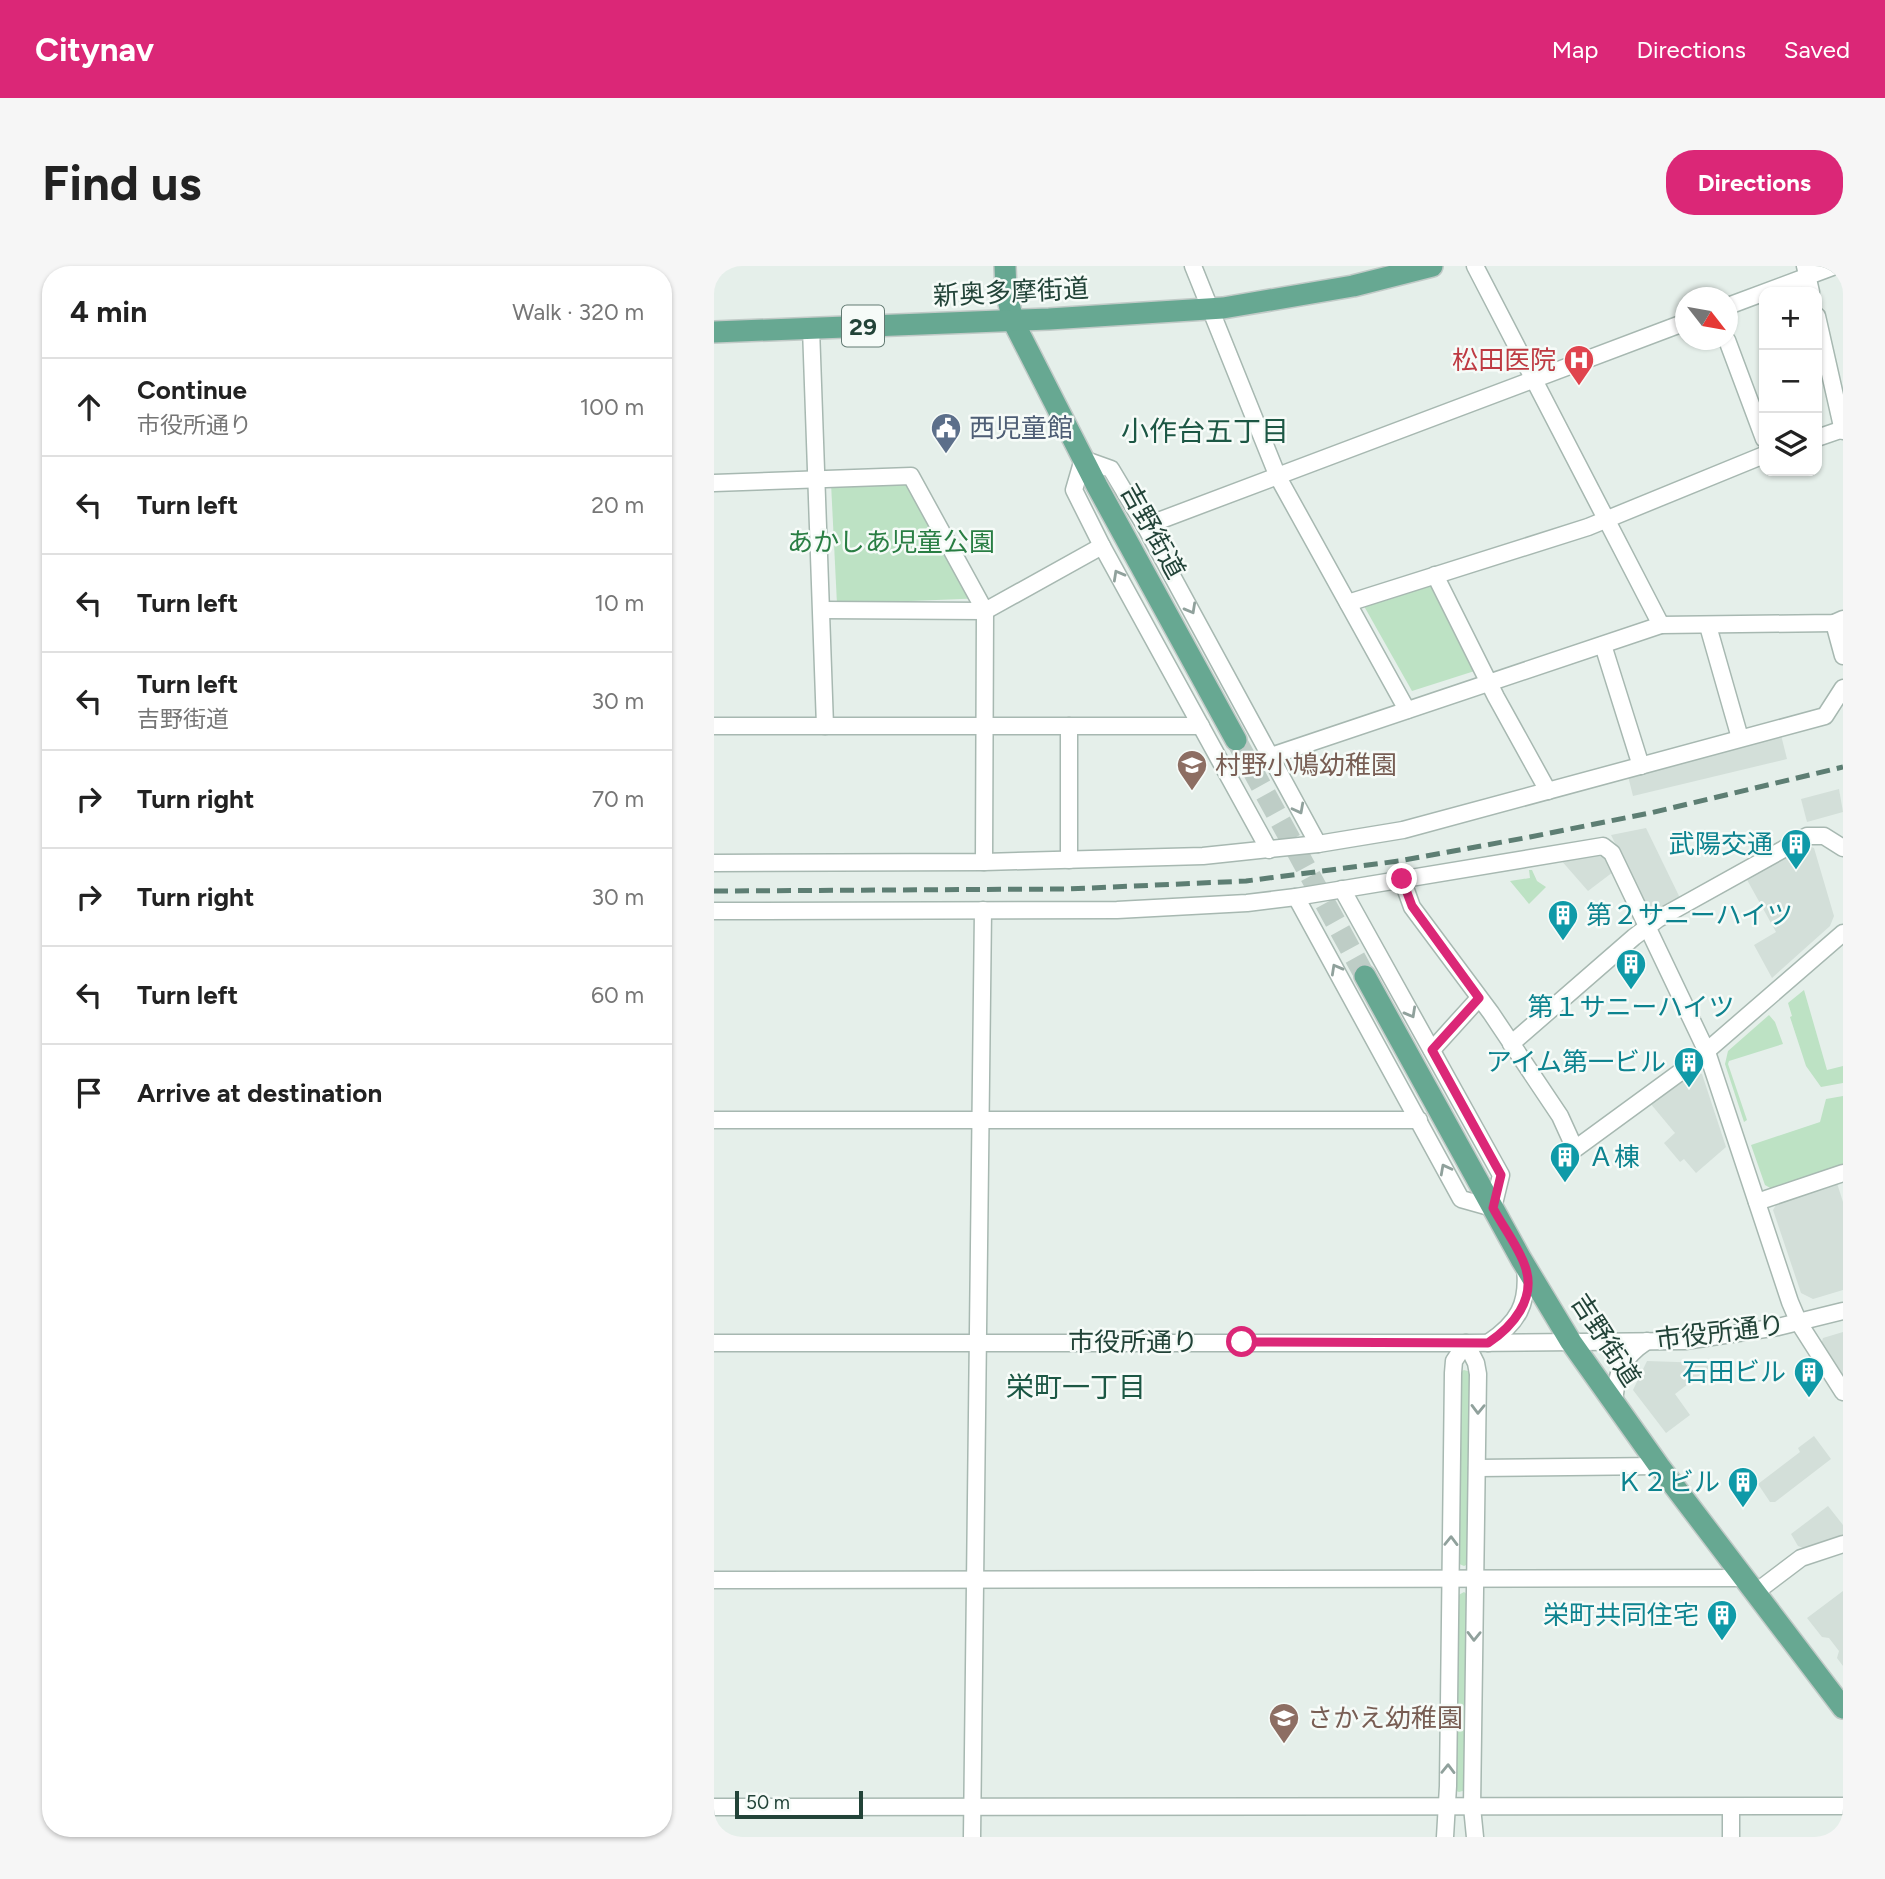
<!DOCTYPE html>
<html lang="en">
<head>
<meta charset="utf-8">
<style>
  body { margin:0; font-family:Figtree,"Noto Sans JP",sans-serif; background:#f6f6f6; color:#222 }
  .controls { position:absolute; right:21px; top:21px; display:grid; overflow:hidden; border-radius:14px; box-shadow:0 2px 5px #0004 }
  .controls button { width:63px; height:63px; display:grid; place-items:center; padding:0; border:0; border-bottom:2px solid #e0e0e0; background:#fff; color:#222; font:35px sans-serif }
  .compass { position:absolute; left:961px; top:21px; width:63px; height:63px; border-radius:50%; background:#fff; box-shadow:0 2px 5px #0004; rotate:121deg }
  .scale { position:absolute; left:21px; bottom:18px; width:128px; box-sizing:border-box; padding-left:7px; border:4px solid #224338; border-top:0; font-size:19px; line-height:24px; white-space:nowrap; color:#224338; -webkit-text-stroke:5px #f6fbf8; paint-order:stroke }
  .stop { position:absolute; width:21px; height:21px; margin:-16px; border:5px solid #db2777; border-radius:50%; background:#fff }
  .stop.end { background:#db2777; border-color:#fff; box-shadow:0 2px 7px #0008 }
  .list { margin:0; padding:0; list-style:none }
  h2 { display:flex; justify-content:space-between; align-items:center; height:91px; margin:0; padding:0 28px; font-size:30px }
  h2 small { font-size:23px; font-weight:400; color:#767676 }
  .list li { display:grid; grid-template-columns:46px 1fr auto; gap:21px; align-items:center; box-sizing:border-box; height:98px; padding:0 28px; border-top:2px solid #e0e0e0 }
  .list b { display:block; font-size:26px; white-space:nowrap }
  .list p { margin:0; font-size:23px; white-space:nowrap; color:#767676 }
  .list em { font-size:23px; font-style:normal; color:#767676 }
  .icon { flex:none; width:38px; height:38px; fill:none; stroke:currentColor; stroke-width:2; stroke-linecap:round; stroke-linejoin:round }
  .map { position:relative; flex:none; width:1129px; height:1571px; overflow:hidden; border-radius:28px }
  header { display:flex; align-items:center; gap:42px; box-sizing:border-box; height:98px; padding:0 35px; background:#db2777; color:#fff }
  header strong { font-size:33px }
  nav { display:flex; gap:38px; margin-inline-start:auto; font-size:24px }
  .intro { display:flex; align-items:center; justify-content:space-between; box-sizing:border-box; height:168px; padding:0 42px }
  h1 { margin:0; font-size:49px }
  .button { padding:18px 32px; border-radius:28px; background:#db2777; color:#fff; font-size:24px; font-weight:700 }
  main { display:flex; gap:42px; padding:0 42px }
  aside { flex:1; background:#fff; border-radius:28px; box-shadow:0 2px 5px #0004 }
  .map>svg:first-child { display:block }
  .built { fill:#d3dfd9 }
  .green { fill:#bde2c4 }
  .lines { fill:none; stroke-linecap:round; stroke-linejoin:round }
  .major-tunnel { stroke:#becdc6; stroke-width:21; stroke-dasharray:21 10; stroke-linecap:butt }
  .minor-casing { stroke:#a7b8b1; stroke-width:19 }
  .major-casing { stroke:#c1cac7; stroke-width:24 }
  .minor { stroke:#fff; stroke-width:16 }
  .major { stroke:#67a892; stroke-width:21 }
  .rail { stroke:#5d7e73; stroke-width:5; stroke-dasharray:14 7; stroke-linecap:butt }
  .oneway { stroke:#90a19c }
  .route { stroke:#db2777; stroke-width:9 }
  .labels { text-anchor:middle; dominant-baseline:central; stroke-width:5; stroke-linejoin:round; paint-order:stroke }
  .shield { fill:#f6fbf8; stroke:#627a72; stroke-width:2 }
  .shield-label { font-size:24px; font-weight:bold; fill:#224338 }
  .street-label { font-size:26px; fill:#224338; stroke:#f6fbf8 }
  .health-label { font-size:26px; fill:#be3a42; stroke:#f6fbf8; text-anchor:end }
  .service-label { font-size:26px; fill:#4e5e75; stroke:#f6fbf8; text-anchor:start }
  .park-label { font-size:26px; fill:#297e43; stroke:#f6fbf8 }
  .education-label { font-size:26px; fill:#785e54; stroke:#f6fbf8; text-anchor:start }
  .culture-label { font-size:26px; fill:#0d838f; stroke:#f6fbf8; text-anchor:end }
  .neighbourhood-label { font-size:28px; fill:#1c5744; stroke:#f6fbf8 }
</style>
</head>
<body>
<header>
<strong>Citynav</strong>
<nav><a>Map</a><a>Directions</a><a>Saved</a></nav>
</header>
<div class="intro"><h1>Find us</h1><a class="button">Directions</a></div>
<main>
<aside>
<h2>4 min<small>Walk · 320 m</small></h2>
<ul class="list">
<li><svg class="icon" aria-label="ahead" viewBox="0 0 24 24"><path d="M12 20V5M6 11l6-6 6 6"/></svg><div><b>Continue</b><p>市役所通り</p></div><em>100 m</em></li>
<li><svg class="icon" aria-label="left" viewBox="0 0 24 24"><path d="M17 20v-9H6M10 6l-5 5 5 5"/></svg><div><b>Turn left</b></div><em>20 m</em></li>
<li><svg class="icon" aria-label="left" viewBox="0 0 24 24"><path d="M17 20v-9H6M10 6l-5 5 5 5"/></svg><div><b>Turn left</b></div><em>10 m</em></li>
<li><svg class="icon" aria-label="left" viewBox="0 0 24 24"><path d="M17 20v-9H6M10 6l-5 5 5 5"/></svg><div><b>Turn left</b><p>吉野街道</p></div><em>30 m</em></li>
<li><svg class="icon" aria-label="right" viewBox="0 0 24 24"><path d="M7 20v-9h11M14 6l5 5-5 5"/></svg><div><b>Turn right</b></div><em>70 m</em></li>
<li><svg class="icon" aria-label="right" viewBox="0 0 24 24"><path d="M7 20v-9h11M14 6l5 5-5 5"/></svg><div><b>Turn right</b></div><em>30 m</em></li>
<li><svg class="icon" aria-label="left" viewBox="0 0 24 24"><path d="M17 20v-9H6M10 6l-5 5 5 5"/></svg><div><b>Turn left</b></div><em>60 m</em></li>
<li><svg class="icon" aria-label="arrive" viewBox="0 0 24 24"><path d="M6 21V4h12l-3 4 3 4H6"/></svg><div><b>Arrive at destination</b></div></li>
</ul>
</aside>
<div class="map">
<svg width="1129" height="1571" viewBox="0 0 1129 1571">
  <rect width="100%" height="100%" fill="#e5efea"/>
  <g class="built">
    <path d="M1067,469L1073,493L919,530L914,510Z"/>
    <path d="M1125,523L1129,546L1093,556L1087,533Z"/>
    <path d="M932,562L966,632L942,646L934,644L897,569Z"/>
    <path d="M1092,579L1100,582L1120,650L1116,660L1058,712L1040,679L1062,666L1032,612Z"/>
    <path d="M883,586L891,590L899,606L874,625L846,593Z"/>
    <path d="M980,805L988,808L1012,881L982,907L970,893L966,896L950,877L961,867L936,837Z"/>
    <path d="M1123,917L1129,936V1024L1099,1033L1087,1027L1059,944L1063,937Z"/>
    <path d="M1129,1066V1113L1107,1079L1109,1072Z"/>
    <path d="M933,1095L992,1097L995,1102L961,1128L976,1149L952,1167L919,1124Z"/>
    <path d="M1100,1170L1117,1193L1061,1236H1056L1044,1218L1086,1186L1084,1182Z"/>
    <path d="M1114,1240L1129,1259V1270L1092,1283L1084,1280L1077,1268Z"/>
    <path d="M1129,1325V1400L1123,1392L1125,1385L1115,1372L1108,1371L1093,1352Z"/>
  </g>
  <g class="green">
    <path d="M122,210H207L272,332L123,338L117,217Z"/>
    <path d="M724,312L770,402L698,425L646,333Z"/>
    <path d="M815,604H818L823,615L832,621L815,638L796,615L816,612Z"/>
    <path d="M1090,724L1113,804L1129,800V817L1107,821L1092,800L1076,751L1078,750L1074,737Z"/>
    <path d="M1055,749L1061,756L1069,778L1015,795L1014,798L1033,854L1030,856L1011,798L1014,785Z"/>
    <path d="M1129,830V900L1058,923L1051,919L1037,879L1106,856L1112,833Z"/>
    <path d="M750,1104L757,1106L756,1297L750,1300L743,1297L746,1106Z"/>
    <path d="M750,1326L754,1329L752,1524L745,1526L740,1524L741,1331Z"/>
  </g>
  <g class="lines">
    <path class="major-tunnel" d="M522,474L651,710"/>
    <g class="minor-casing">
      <g id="minor">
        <path d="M479,0L564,211L693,444"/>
        <path d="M761,0L947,359"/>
        <path d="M1091,0L1097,26"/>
        <path d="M1014,40L1121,0"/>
        <path d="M1103,50L1129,165"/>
        <path d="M97,62L111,460"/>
        <path d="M1013,74L1050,173"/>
        <path d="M1103,172L1129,163"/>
        <path d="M0,217L197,210L271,345L270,596"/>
        <path d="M431,260L972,56"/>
        <path d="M721,309L782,431L834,525"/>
        <path d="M634,337L874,261L1050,189"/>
        <path d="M108,344L271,345L388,280"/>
        <path d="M1120,357L1129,390"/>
        <path d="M994,360L1026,472"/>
        <path d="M889,379L927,500"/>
        <path d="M0,460H487"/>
        <path d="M557,490L947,359L1120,357L1129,353"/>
        <path d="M555,584L388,280L360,224L369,193L397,203L431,260L604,578"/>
        <path d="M355,594V460"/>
        <path d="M0,597L270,596L489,590L604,578L689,564L1111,450L1129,422"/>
        <path d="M688,613L698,641L777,747L846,850L861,883L980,796L1129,667"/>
        <path d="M582,631L747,933L779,942L787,909L628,623"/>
        <path d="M0,645L403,644L533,637L582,631L889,580L898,587L993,786L1076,1036L1085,1057L1129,1126"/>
        <path d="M797,778L920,671L944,653L1093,570H1110L1129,582"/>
        <path d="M718,784L765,732"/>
        <path d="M0,854H705"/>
        <path d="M1043,936L1129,907"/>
        <path d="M0,1077H752L971,1075L1064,1061L1129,1045"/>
        <path d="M752,1077L762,1097L764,1108L758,1541L761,1571"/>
        <path d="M774,1077C804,1057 815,1038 811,1001"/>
        <path d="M900,1139C902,1108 906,1093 933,1075"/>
        <path d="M763,1202L945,1200"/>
        <path d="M0,1314L1031,1312"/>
        <path d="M1042,1326L1087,1292L1129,1278"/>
        <path d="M0,1541L1129,1540"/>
        <path d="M1017,1542V1571"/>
        <path d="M258,1571L269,644"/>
        <path d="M731,1571L734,1520L739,1107L740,1095L752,1077"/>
      </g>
    </g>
    <g class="major-casing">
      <g id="major">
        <path d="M291,0L292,25L299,55L383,220L522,474"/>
        <path d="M0,66L335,53L509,42L639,20L718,0"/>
        <path d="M651,710L807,993L857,1076L945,1200L1129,1442"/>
      </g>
    </g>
    <use href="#minor" class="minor"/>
    <use href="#major" class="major"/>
    <path class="rail" d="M0,625L353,623L532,615L685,595L816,571L936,547L1129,501"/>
  </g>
  <defs><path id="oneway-chevron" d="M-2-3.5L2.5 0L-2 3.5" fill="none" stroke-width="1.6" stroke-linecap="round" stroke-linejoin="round" transform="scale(1.75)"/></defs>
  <g class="oneway">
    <use href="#oneway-chevron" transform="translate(404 309) rotate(-119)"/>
    <use href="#oneway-chevron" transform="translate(477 343) rotate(61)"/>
    <use href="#oneway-chevron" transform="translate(585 543) rotate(62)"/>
    <use href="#oneway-chevron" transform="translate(622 703) rotate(-119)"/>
    <use href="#oneway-chevron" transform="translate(697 747) rotate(61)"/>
    <use href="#oneway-chevron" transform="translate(731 903) rotate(-118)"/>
    <use href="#oneway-chevron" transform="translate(764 1143) rotate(91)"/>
    <use href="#oneway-chevron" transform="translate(737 1275) rotate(-89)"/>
    <use href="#oneway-chevron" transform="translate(760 1370) rotate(91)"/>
    <use href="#oneway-chevron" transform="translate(734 1503) rotate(-89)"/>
  </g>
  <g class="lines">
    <path class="route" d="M528,1076L774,1077C798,1061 823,1033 811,1000C804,980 789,961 779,942L787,909L718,784L765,732L698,640L688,613"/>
  </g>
  <defs>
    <g id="hospital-pin" transform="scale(1.575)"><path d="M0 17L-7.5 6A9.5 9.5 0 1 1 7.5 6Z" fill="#e0444e" stroke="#f6fbf8"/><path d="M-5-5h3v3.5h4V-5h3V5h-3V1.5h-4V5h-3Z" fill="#fff"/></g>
    <g id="civic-pin" transform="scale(1.575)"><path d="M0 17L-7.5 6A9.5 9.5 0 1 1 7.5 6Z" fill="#5c6f8a" stroke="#f6fbf8"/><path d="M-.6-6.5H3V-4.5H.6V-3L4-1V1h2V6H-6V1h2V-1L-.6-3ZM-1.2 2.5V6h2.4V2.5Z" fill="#fff"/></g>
    <g id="school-pin" transform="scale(1.575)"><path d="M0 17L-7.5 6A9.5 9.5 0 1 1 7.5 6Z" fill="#8d6e63" stroke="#f6fbf8"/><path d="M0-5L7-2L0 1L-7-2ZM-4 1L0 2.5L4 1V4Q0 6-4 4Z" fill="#fff"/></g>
    <g id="building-pin" transform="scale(1.575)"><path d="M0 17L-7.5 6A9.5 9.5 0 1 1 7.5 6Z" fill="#0f9aa8" stroke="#f6fbf8"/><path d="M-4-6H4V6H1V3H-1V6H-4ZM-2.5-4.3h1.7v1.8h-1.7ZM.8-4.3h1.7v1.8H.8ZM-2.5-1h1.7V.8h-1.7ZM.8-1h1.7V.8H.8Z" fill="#fff"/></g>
  </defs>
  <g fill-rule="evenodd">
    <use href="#hospital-pin" x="865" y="94"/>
    <use href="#civic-pin" x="232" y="162"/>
    <use href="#school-pin" x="478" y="499"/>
    <use href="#building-pin" x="1082" y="578"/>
    <use href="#building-pin" x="849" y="649"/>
    <use href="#building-pin" x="917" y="698"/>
    <use href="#building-pin" x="975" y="796"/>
    <use href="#building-pin" x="851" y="891"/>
    <use href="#building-pin" x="1095" y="1106"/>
    <use href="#building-pin" x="1029" y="1216"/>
    <use href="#building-pin" x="1008" y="1349"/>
    <use href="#school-pin" x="570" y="1452"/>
  </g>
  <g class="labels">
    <rect class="shield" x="128" y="39.5" width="42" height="41" rx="5"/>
    <g class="shield-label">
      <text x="149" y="60">29</text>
    </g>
    <g class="street-label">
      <text transform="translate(297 26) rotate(-3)">新奥多摩街道</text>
      <text transform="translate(439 265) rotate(61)">吉野街道</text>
      <text transform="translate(1006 1066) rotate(-7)">市役所通り</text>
      <text transform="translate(892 1074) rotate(57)">吉野街道</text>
      <text x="419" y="1076">市役所通り</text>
    </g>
    <g class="health-label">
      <text x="842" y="94">松田医院</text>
    </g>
    <g class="service-label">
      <text x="255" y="162">西児童館</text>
    </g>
    <g class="park-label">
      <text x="177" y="276">あかしあ児童公園</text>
    </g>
    <g class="education-label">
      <text x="501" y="499">村野小鳩幼稚園</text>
      <text x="593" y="1452">さかえ幼稚園</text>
    </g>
    <g class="culture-label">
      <text x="1059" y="578">武陽交通</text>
      <text x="872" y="649" text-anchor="start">第２サニーハイツ</text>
      <text x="917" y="741" text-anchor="middle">第１サニーハイツ</text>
      <text x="952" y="796">アイム第一ビル</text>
      <text x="874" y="891" text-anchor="start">Ａ棟</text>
      <text x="1072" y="1106">石田ビル</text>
      <text x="1006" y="1216">Ｋ２ビル</text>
      <text x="985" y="1349">栄町共同住宅</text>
    </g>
    <g class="neighbourhood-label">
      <text x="491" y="165">小作台五丁目</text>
      <text x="362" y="1121">栄町一丁目</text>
    </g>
  </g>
</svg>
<div class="controls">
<button>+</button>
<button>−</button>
<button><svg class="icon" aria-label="layers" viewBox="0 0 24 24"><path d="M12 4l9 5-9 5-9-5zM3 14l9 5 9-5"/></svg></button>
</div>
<svg class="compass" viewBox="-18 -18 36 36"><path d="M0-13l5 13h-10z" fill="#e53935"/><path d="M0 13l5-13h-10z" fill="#767676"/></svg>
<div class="scale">50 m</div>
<div class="stop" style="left:528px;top:1076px"></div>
<div class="stop end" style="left:688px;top:613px"></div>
</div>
</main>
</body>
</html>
